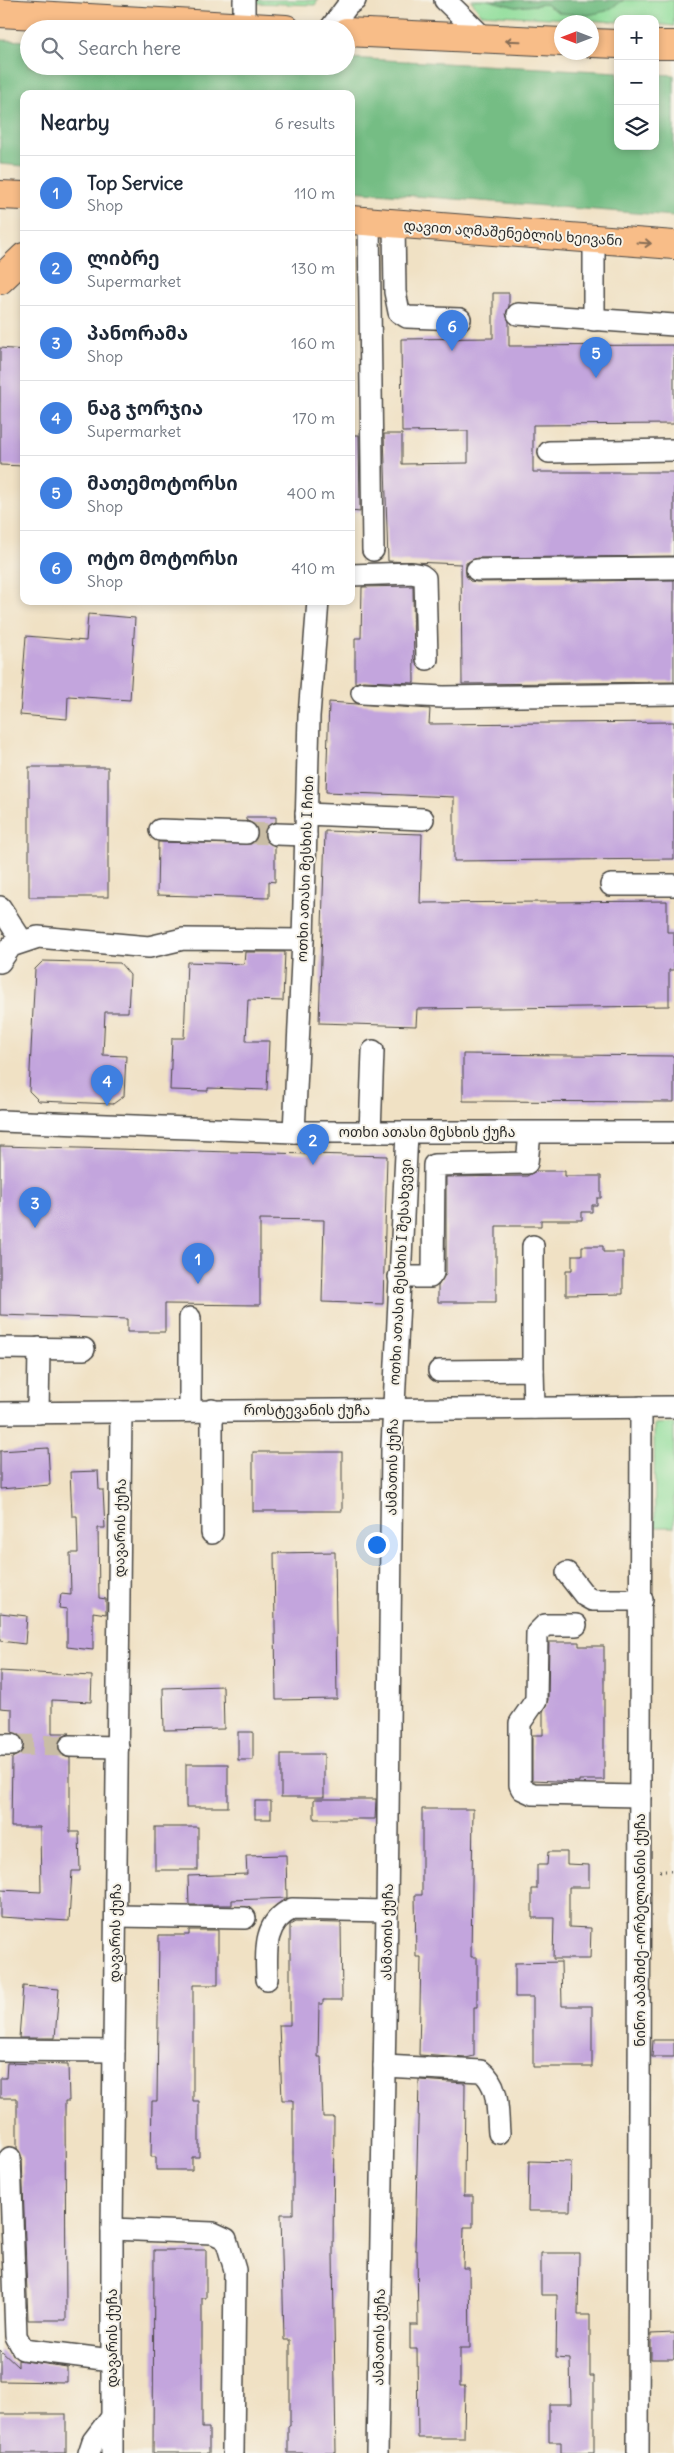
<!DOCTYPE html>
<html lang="en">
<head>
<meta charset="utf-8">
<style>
  body { margin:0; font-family:Delius,"Noto Sans Georgian",sans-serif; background:#f6f6f7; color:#1f2937 }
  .controls { position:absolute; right:15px; top:15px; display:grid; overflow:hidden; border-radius:10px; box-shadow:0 2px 8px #0003 }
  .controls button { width:45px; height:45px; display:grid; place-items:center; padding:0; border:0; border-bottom:1px solid #e0e1e3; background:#fff; color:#1f2937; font:25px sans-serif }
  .compass { position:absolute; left:554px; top:15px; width:45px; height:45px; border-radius:50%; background:#fff; box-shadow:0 2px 8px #0003; rotate:270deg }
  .you { position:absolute; left:376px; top:1544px; width:18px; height:18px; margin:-12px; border:4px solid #fff; border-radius:50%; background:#1a73e8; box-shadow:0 0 0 8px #1a73e833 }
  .badge { display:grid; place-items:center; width:32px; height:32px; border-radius:50%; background:#c8321e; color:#fff; font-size:16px; font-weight:700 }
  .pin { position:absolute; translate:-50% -41px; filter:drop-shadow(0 1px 2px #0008) }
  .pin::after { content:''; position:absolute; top:26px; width:18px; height:15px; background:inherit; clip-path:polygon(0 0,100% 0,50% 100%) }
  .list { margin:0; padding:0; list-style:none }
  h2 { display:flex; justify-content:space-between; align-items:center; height:65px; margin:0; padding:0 20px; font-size:21px }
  h2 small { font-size:16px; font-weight:400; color:#747a83 }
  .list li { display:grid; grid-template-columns:32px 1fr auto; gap:15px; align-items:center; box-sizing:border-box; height:75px; padding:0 20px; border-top:1px solid #e0e1e3 }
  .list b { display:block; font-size:19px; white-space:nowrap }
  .list p { margin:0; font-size:16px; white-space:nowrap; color:#747a83 }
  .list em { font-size:16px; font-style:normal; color:#747a83 }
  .icon { flex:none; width:28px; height:28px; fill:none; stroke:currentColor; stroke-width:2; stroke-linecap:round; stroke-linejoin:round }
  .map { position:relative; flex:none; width:674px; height:2453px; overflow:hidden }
  .search { position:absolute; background:#fff; box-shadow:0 2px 8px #0003; left:20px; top:20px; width:335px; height:55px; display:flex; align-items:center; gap:12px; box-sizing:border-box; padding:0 18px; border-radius:28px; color:#747a83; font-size:19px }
  .panel { position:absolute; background:#fff; box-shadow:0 2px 8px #0003; left:20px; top:90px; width:335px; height:515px; border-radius:10px }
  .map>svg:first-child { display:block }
  .green { fill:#92de9c; stroke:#5e8464 }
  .forest { fill:#75bd84; stroke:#507458 }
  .building { fill:#c3a5dd }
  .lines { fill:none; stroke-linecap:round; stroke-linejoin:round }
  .minor-tunnel { stroke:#c9bda5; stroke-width:21; stroke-dasharray:21 11; stroke-linecap:butt }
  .minor-casing { stroke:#494642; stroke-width:24 }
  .highway-casing { stroke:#494642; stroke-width:30 }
  .path { stroke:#494642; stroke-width:3; stroke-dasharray:1 4; stroke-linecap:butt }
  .minor { stroke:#fff; stroke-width:21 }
  .highway { stroke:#f8bd88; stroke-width:28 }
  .oneway { stroke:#876d55 }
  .labels { text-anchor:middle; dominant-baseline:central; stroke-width:4; stroke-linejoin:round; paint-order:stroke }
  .street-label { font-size:14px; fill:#2b2b2b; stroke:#f7f3e8 }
</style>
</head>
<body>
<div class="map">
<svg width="674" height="2453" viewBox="0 0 674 2453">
  <rect width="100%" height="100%" fill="#f7f3e8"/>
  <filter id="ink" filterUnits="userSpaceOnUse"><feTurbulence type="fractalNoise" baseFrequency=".02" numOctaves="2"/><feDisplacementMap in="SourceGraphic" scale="10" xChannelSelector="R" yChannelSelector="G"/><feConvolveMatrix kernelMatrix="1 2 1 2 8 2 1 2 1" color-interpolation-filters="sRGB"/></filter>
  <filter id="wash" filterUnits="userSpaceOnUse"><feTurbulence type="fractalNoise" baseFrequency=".0096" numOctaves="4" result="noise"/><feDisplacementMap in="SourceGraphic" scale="20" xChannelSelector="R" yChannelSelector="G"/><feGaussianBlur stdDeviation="1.12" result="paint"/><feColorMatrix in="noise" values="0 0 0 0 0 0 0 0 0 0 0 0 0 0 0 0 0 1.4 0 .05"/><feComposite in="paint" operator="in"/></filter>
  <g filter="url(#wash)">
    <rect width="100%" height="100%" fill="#f0e1c4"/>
    <g class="green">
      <path d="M256,0H318L315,5L256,3Z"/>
      <path d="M471,0H488L516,7L545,4L560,13H569L606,11L624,0H674V26L655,24V19H618V22L481,14Z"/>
      <path d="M674,1423V1527H655L654,1424Z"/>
    </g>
    <g class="forest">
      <path d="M488,0H624L606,11L588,15L560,13L545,4L516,7Z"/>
      <path d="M0,40L29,41V66H346V58L618,72V146H655V74L674,75V216L351,191V94H24V166L0,164Z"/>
    </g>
    <g id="blocks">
      <g class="building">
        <path d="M493,293H509V306L506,314L509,322V346L674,345V424L533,425V472H674V556L477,558L466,563V576L470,581L477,582L674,580V682L462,684L461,564L388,561L384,434H402V464L468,463V431L402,432L401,339L493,338Z"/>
        <path d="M0,348L24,350V466L0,465Z"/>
        <path d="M351,435H359L360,512L351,511Z"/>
        <path d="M413,586L414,683L363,681L355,683V638H361L362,587Z"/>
        <path d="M88,614L135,618L130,700L68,696L67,719L20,715L26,636L86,641Z"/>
        <path d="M329,702L430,709L429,724L674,722V859L454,861V797L326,792Z"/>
        <rect x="29" y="767" width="79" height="130"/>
        <path d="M246,817H276V822L266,827L264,833L265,840L275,846V882L269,881V898L157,895L158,842L251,844L256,840L258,833L257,827L246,820Z"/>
        <path d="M325,831L422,834L420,903L667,901V932H674V970H669V1006L417,1009L416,1026L319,1023Z"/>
        <path d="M245,952H285L283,1001L248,1000L246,1041H269L267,1090L208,1088V1091L170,1090L172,1038H184L187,962L244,964Z"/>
        <path d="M43,961L120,963L130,975L128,1012H105L103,1055L126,1056L124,1096L113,1104L39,1101L29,1091L35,969Z"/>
        <path d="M463,1054L674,1056V1102L463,1101Z"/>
        <path d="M0,1146L387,1156L383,1304L322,1302L324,1220L260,1219V1305L165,1304V1332H127V1319L0,1315Z"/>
        <path d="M536,1171H565V1176H601V1198H597V1205H592V1212H582V1220H541V1226H496V1302H438V1286L446,1273V1177L527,1176Z"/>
        <path d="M582,1246H603V1252H623V1294L566,1295V1270H572V1255H582Z"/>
        <path d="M48,1448L50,1485L0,1489V1451Z"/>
        <rect x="253" y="1452" width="89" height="59"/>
        <path d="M98,1471L99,1490H103L105,1528H98L99,1598L106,1599V1614L93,1612V1650L67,1647V1609L59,1608L61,1594L71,1595L70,1553H78L77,1516H72L70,1472Z"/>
        <path d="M335,1552L337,1699L276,1700L274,1553Z"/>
        <path d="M0,1613L27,1616L25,1644L0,1641Z"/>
        <path d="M549,1642H579V1646H604V1780H579V1782L532,1780V1735H543V1712L548,1700Z"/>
        <path d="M0,1671L92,1676L91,1702L52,1700V1733H70L60,1739L58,1746L63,1756L70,1758V1832H79L80,1871H72L69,1921L0,1917V1890L41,1892L40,1827H11L12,1758L23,1752L24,1745L19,1734L12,1732V1709L0,1708Z"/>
        <path d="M223,1686L224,1729L164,1730L163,1688Z"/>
        <rect x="238" y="1732" width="15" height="28"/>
        <rect x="281" y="1754" width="43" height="43"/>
        <rect x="186" y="1764" width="42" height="43"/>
        <path d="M314,1799H376L375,1819H314Z"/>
        <rect x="255" y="1801" width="16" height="18"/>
        <path d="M422,1809H473L471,1957H477V2007H474V2056L466,2058L419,2055L421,1957H416L415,1895H422Z"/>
        <rect x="155" y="1827" width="43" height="43"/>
        <path d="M548,1852H567V1864L589,1865V1887H569V1927L591,1928L590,1959H553L554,1918H532V1889H537V1865H547Z"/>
        <path d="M286,1855L287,1898L232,1900V1905H189L188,1876L247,1874L246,1856Z"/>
        <path d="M295,1922L341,1923L342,2000H323V2004H319L318,2057H321L323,2117H334L333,2253L336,2453H288V2426H290V2340H284L281,2214H293V2100H282L279,2025H290V1925Z"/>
        <path d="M189,1930H218V1985H193V2101H199V2157H192V2170H156V2157H151L152,2101H157L159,1935H189Z"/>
        <path d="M561,1962L562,2006H592V2067H533V1997H515V1963Z"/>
        <path d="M23,1986L59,1989L55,2038H19Z"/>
        <path d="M653,2040H674V2057H652Z"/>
        <path d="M7,2063L68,2065L69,2101H65L66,2320H28L22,2158L17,2148V2098H0V2078H6Z"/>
        <path d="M419,2080L465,2083L464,2196H473V2227H464L463,2268H469L470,2348H460V2386H465L464,2438H418L417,2349H410V2325H418L417,2250H415Z"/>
        <path d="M529,2161L571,2162L570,2211H528Z"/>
        <path d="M154,2250H206V2298H202V2428H209V2453H153Z"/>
        <path d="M541,2253H579L578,2315H590V2376H594V2453H561V2442H549V2404H571L570,2359L556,2358L557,2295H541Z"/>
        <path d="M674,2333V2359H651V2334Z"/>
        <path d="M0,2350L18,2367V2360L67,2367V2382L0,2381Z"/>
        <rect x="0" y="2414" width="66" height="39"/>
      </g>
    </g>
  </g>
  <g filter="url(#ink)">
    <use href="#blocks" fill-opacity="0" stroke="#494642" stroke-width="1"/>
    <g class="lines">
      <g class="minor-tunnel">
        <path d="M246,833L276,834"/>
        <path d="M12,1745L70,1746"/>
      </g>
      <g class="minor-casing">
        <g id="minor">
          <path d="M445,0L486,40"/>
          <path d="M244,27V0"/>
          <path d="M330,29L348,5L355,0"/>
          <path d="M369,222L373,550"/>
          <path d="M394,224L395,292L399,312L407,317L460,319"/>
          <path d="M594,239V320"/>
          <path d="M518,314L674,325"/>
          <path d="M549,452L674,450"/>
          <path d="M477,570L674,568"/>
          <path d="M351,575L411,573L421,575L425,578L427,659"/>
          <path d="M362,693L443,697L674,694"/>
          <path d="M306,814L423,819"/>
          <path d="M160,830L246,833"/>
          <path d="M276,834L306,835"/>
          <path d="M611,885H674"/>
          <path d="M0,907L22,941"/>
          <path d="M0,962L11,946L38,937L149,947L183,939L303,940"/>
          <path d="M0,1121L294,1132H674"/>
          <path d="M294,1132L303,940L309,716L318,601"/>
          <path d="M370,1132L373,1051"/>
          <path d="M533,1246V1370"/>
          <path d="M399,1277H430L433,1273L434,1165L527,1163L530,1133"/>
          <path d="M190,1318V1410"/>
          <path d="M0,1348L84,1349"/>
          <path d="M439,1371L533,1370L534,1408"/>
          <path d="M0,1413L674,1407"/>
          <path d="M38,1413L39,1348"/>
          <path d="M212,1533V1410"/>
          <path d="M567,1573L585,1596L592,1600H642"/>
          <path d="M576,1625H545L537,1633L536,1700L520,1723V1785L522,1789L533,1794L640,1796"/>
          <path d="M0,1745H12"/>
          <path d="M70,1746L118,1747"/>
          <path d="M116,1916L245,1918"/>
          <path d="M267,1979C266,1952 263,1922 292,1909L387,1911"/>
          <path d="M0,2050L114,2051"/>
          <path d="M384,2066L481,2071C500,2085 497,2111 499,2133"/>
          <path d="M10,2158L16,2336L23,2349L111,2360"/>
          <path d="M112,2229L213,2233L226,2239L235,2270L233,2453"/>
          <path d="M89,2453L93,2441L112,2416"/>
          <path d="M112,2453V2229L121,1412"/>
          <path d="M377,2453L387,1911L392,1447L407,1133"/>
          <path d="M638,2453L641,1407"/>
        </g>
      </g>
      <g class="highway-casing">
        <g id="highway">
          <path d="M0,13L286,29"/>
          <path d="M346,32L562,42"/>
          <path d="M592,43L618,44"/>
          <path d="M655,45H674"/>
          <path d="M0,195L24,196"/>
          <path d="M351,220L674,245"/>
          <path d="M0,280L24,257"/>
        </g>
      </g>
      <path class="path" d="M660,1871H674"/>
      <use href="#minor" class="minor"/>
      <use href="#highway" class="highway"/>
    </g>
    <defs><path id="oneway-shaft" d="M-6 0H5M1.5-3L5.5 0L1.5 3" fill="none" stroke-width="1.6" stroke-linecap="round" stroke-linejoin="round" transform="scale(1.25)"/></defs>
    <g class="oneway">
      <use href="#oneway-shaft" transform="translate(513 41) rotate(-178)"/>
      <use href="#oneway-shaft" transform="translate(644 243) rotate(4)"/>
    </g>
  </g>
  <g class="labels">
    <g class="street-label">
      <text transform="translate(513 233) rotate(4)">დავით აღმაშენებლის ხეივანი</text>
      <text transform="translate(305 869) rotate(-88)">ოთხი ათასი მესხის I ჩიხი</text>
      <text x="427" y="1132">ოთხი ათასი მესხის ქუჩა</text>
      <text transform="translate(400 1272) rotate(-87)">ოთხი ათასი მესხის I შესახვევი</text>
      <text x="307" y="1410">როსტევანის ქუჩა</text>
      <text transform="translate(392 1467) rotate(-89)">ასმათის ქუჩა</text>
      <text transform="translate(120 1528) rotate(-89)">დავარის ქუჩა</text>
      <text transform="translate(640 1930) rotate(-90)">ნინო აბაშიძე-ორბელიანის ქუჩა</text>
      <text transform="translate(387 1932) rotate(-89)">ასმათის ქუჩა</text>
      <text transform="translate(115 1933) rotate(-89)">დავარის ქუჩა</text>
      <text transform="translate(379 2337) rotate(-89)">ასმათის ქუჩა</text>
      <text transform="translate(112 2338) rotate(-90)">დავარის ქუჩა</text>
    </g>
  </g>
</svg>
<div class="controls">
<button>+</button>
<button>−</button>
<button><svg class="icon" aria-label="layers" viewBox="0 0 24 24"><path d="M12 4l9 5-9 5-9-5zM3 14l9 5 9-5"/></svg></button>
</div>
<svg class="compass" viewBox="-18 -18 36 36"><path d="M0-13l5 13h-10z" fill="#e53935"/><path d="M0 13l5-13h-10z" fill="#747a83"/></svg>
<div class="you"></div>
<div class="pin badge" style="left:198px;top:1284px;background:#3f7fe0">1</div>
<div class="pin badge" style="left:313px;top:1165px;background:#3f7fe0">2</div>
<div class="pin badge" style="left:35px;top:1228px;background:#3f7fe0">3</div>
<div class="pin badge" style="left:107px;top:1106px;background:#3f7fe0">4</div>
<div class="pin badge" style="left:596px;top:378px;background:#3f7fe0">5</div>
<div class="pin badge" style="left:452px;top:351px;background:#3f7fe0">6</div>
<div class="search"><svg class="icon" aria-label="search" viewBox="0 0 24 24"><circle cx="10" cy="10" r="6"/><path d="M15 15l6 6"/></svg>Search here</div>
<section class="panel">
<h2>Nearby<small>6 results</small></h2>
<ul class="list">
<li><span class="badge" style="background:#3f7fe0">1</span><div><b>Top Service</b><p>Shop</p></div><em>110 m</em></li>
<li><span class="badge" style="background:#3f7fe0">2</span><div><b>ლიბრე</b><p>Supermarket</p></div><em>130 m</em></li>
<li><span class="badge" style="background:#3f7fe0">3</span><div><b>პანორამა</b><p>Shop</p></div><em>160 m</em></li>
<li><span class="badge" style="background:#3f7fe0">4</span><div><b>ნაგ ჯორჯია</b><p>Supermarket</p></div><em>170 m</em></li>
<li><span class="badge" style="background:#3f7fe0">5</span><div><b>მათემოტორსი</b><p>Shop</p></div><em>400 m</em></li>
<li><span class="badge" style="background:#3f7fe0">6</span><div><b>ოტო მოტორსი</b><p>Shop</p></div><em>410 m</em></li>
</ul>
</section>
</div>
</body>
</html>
